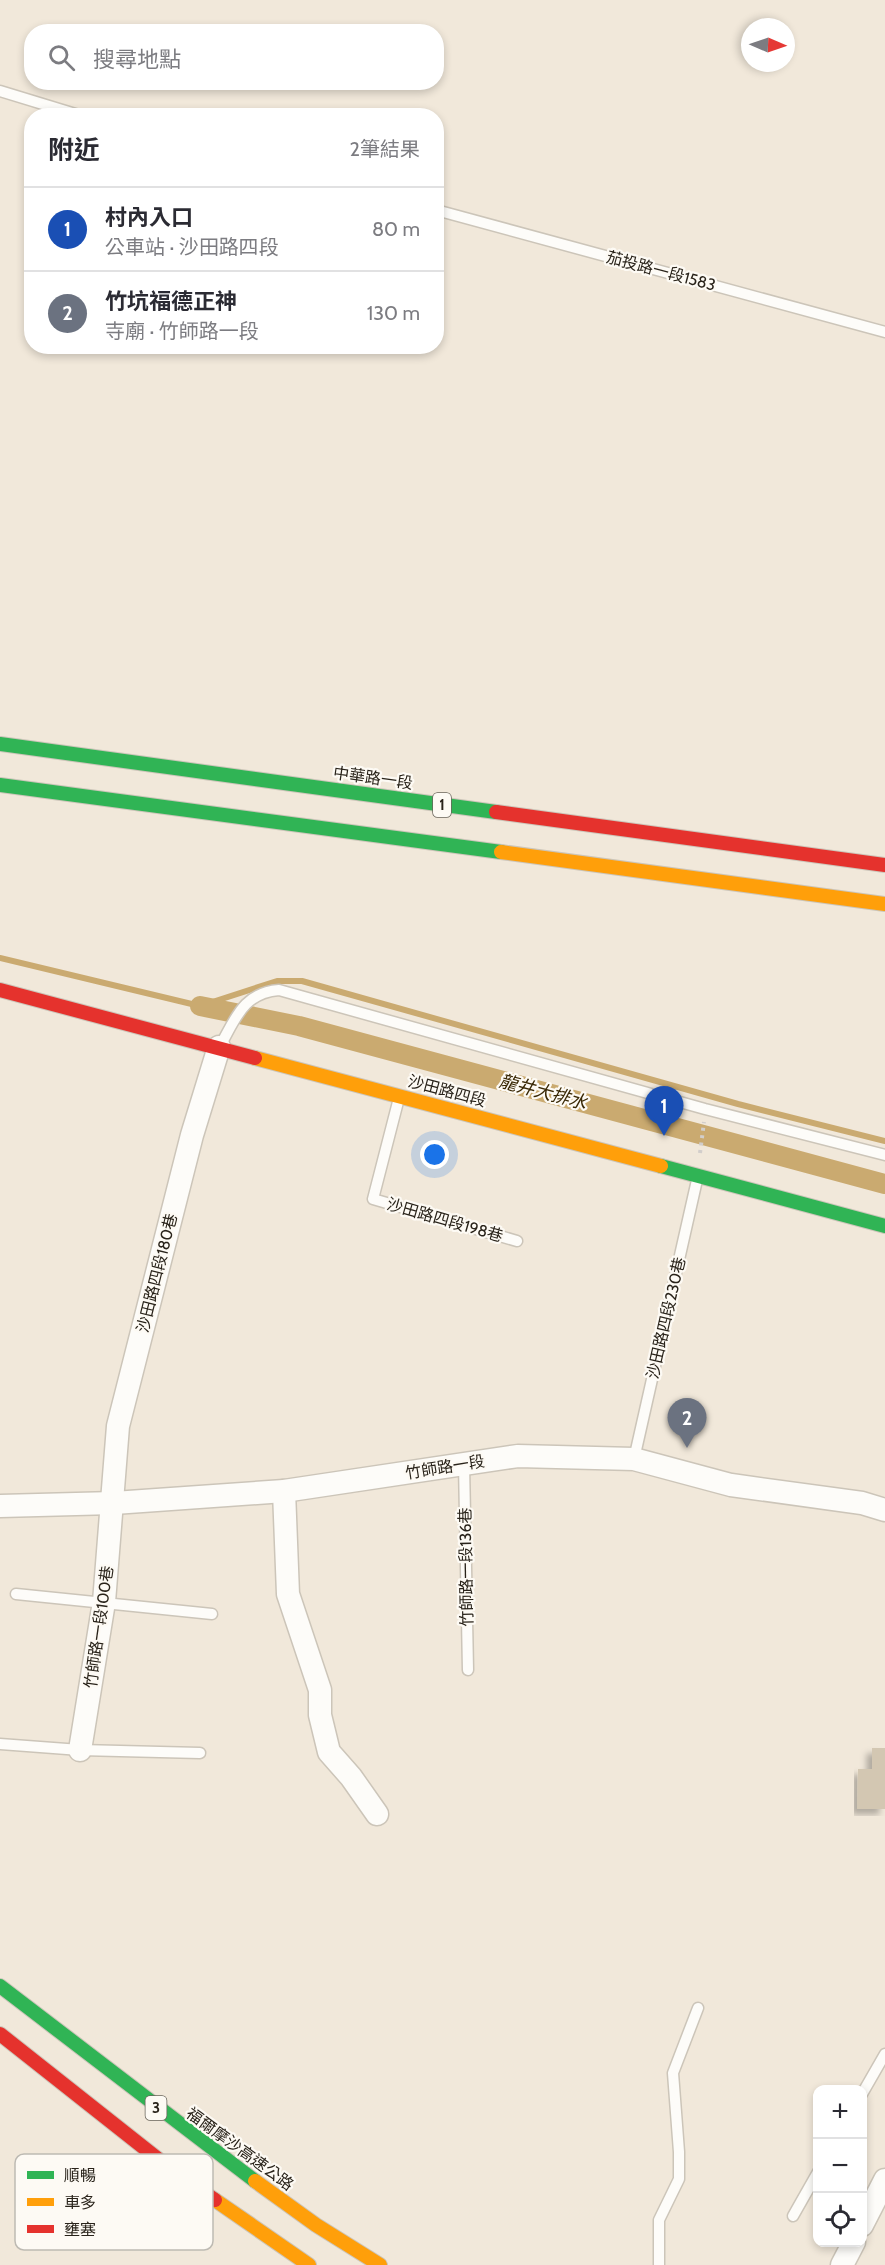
<!DOCTYPE html>
<html lang="zh-TW">
<head>
<meta charset="utf-8">
<style>
  body { margin:0; font-family:Cabin,"Noto Sans TC",sans-serif; background:#f7f7f7; color:#2b2b33 }
  .controls { position:absolute; right:18px; bottom:18px; display:grid; overflow:hidden; border-radius:12px; box-shadow:0 3px 9px #0003 }
  .controls button { width:54px; height:54px; display:grid; place-items:center; padding:0; border:0; border-bottom:2px solid #e1e1e2; background:#fff; color:#2b2b33; font:30px sans-serif }
  .compass { position:absolute; left:741px; top:18px; width:54px; height:54px; border-radius:50%; background:#fff; box-shadow:0 3px 9px #0003; rotate:92deg }
  .you { position:absolute; left:435px; top:1155px; width:21px; height:21px; margin:-15px; border:4px solid #fff; border-radius:50%; background:#1a73e8; box-shadow:0 0 0 9px #1a73e833 }
  .badge { display:grid; place-items:center; width:39px; height:39px; border-radius:50%; background:#111827; color:#fff; font-size:20px; font-weight:700 }
  .pin { position:absolute; translate:-50% -50px; filter:drop-shadow(0 2px 3px #0008) }
  .pin::after { content:''; position:absolute; top:32px; width:21px; height:18px; background:inherit; clip-path:polygon(0 0,100% 0,50% 100%) }
  .list { margin:0; padding:0; list-style:none }
  h2 { display:flex; justify-content:space-between; align-items:center; height:78px; margin:0; padding:0 24px; font-size:26px }
  h2 small { font-size:20px; font-weight:400; color:#7c7c81 }
  .list li { display:grid; grid-template-columns:39px 1fr auto; gap:18px; align-items:center; box-sizing:border-box; height:84px; padding:0 24px; border-top:2px solid #e1e1e2 }
  .list b { display:block; font-size:22px; white-space:nowrap }
  .list p { margin:0; font-size:20px; white-space:nowrap; color:#7c7c81 }
  .list em { font-size:20px; font-style:normal; color:#7c7c81 }
  .icon { flex:none; width:33px; height:33px; fill:none; stroke:currentColor; stroke-width:2; stroke-linecap:round; stroke-linejoin:round }
  .map { position:relative; flex:none; width:885px; height:2265px; overflow:hidden }
  .search { position:absolute; background:#fff; box-shadow:0 3px 9px #0003; left:24px; top:24px; width:420px; height:66px; display:flex; align-items:center; gap:15px; box-sizing:border-box; padding:0 21px; border-radius:24px; color:#7c7c81; font-size:22px }
  .panel { position:absolute; background:#fff; box-shadow:0 3px 9px #0003; left:24px; top:108px; width:420px; height:246px; border-radius:24px }
  .map>svg:first-child { display:block }
  .lines { fill:none; stroke-linecap:round; stroke-linejoin:round }
  .stream { stroke:#caaa70; stroke-width:6 }
  .canal { stroke:#caaa70; stroke-width:20 }
  .building { fill:#d3c7b2; filter:url(#shadow) }
  .lane-casing { stroke:#ccc5b9; stroke-width:13 }
  .street-casing { stroke:#ccc5b9; stroke-width:25 }
  .fast-casing { stroke:#ccc5b9; stroke-width:16 }
  .slow-casing { stroke:#ccc5b9; stroke-width:16 }
  .jam-casing { stroke:#ccc5b9; stroke-width:16 }
  .path { stroke:#d2cecb; stroke-width:4; stroke-dasharray:3 4.5; stroke-linecap:butt }
  .lane { stroke:#fdfcf9; stroke-width:10 }
  .street { stroke:#fdfcf9; stroke-width:22 }
  .fast { stroke:#30b455; stroke-width:14 }
  .slow { stroke:#ff9f0a; stroke-width:14 }
  .jam { stroke:#e5322d; stroke-width:14 }
  .labels { text-anchor:middle; dominant-baseline:central; stroke-width:4.5; stroke-linejoin:round; paint-order:stroke }
  .shield { fill:#fdfaf4; stroke:#69645b; stroke-width:1.5 }
  .shield-label { font-size:15px; font-weight:bold; fill:#29231a }
  .street-label { font-size:16px; fill:#29231a; stroke:#fdfaf4 }
  .water-label { font-size:18px; font-style:italic; fill:#392805; stroke:#fdfaf4 }
  .key { fill:#fdfaf4; stroke:#bdbab3; stroke-width:1.5 }
  .key-label { font-size:16px; fill:#29231a }
</style>
</head>
<body>
<div class="map">
<svg width="885" height="2265" viewBox="0 0 885 2265">
  <defs>
    <filter id="shadow"><feDropShadow dx="-5.5" dy="5.5" stdDeviation="3" flood-color="#0004"/></filter>
  </defs>
  <rect width="100%" height="100%" fill="#f1e8da"/>
  <g class="lines">
    <path class="stream" d="M0,958L200,1006L277,981H302L738,1104L885,1141"/>
    <path class="canal" d="M200,1006L299,1026L885,1184"/>
  </g>
  <path class="building" d="M872,1748H885V1809H857L858,1769H872Z"/>
  <g class="lines">
    <g class="lane-casing">
      <g id="lane">
        <path d="M0,91L82,116"/>
        <path d="M436,210L885,332"/>
        <path d="M220,1046C236,1018 243,993 279,990L705,1109L885,1155"/>
        <path d="M399,1098L373,1199L517,1241"/>
        <path d="M634,1459L697,1180"/>
        <path d="M464,1464L468,1670"/>
        <path d="M16,1594L212,1614"/>
        <path d="M0,1744L80,1750L200,1753"/>
        <path d="M862,2094L885,2054"/>
        <path d="M793,2216L818,2172"/>
        <path d="M659,2265V2220L679,2179V2152L673,2073L698,2008"/>
      </g>
    </g>
    <g class="street-casing">
      <g id="street">
        <path d="M284,1491L288,1594L320,1690V1715L329,1752L351,1777L377,1814"/>
        <path d="M0,1506L114,1503L284,1491L518,1456L634,1459L731,1485L862,1503L885,1510"/>
        <path d="M80,1750L104,1602L118,1426L192,1135L219,1047"/>
        <path d="M862,2225L885,2180"/>
        <path d="M842,2265L854,2242"/>
      </g>
    </g>
    <g class="fast-casing">
      <g id="fast">
        <path d="M0,744L496,812"/>
        <path d="M0,785L501,852"/>
        <path d="M661,1166L885,1226"/>
        <path d="M0,1986L255,2181"/>
      </g>
    </g>
    <g class="slow-casing">
      <g id="slow">
        <path d="M501,852L885,904"/>
        <path d="M255,1058L661,1166"/>
        <path d="M255,2181L316,2225L380,2265"/>
        <path d="M215,2200L309,2265"/>
      </g>
    </g>
    <g class="jam-casing">
      <g id="jam">
        <path d="M496,812L885,865"/>
        <path d="M0,990L255,1058"/>
        <path d="M0,2034L172,2170L215,2200"/>
      </g>
    </g>
    <path class="path" d="M700,1153L704,1122"/>
    <use href="#lane" class="lane"/>
    <use href="#street" class="street"/>
    <use href="#fast" class="fast"/>
    <use href="#slow" class="slow"/>
    <use href="#jam" class="jam"/>
  </g>
  <g class="labels">
    <g class="shield">
      <rect x="433" y="793" width="18" height="24" rx="4.5"/>
      <rect x="145.5" y="2096" width="21" height="24" rx="4.5"/>
    </g>
    <g class="shield-label">
      <text x="442" y="805">1</text>
      <text x="156" y="2108">3</text>
    </g>
    <g class="street-label">
      <text transform="translate(661 271) rotate(15)">茄投路一段1583</text>
      <text transform="translate(373 778) rotate(8)">中華路一段</text>
      <text transform="translate(447 1091) rotate(15)">沙田路四段</text>
      <text transform="translate(445 1220) rotate(16)">沙田路四段198巷</text>
      <text transform="translate(157 1273) rotate(-76)">沙田路四段180巷</text>
      <text transform="translate(666 1318) rotate(-77)">沙田路四段230巷</text>
      <text transform="translate(445 1467) rotate(-9)">竹師路一段</text>
      <text transform="translate(466 1567) rotate(-91)">竹師路一段136巷</text>
      <text transform="translate(99 1627) rotate(-82)">竹師路一段100巷</text>
      <text transform="translate(240 2149) rotate(36)">福爾摩沙高速公路</text>
    </g>
    <g class="water-label">
      <text transform="translate(543 1092) rotate(15)">龍井大排水</text>
    </g>
  </g>
  <rect x="15" y="2154" width="198" height="96" rx="9" class="key"/>
  <rect x="27" y="2171" width="27" height="8" fill="#30b455"/>
  <rect x="27" y="2198" width="27" height="8" fill="#ff9f0a"/>
  <rect x="27" y="2225" width="27" height="8" fill="#e5322d"/>
  <g class="key-label">
    <text x="64" y="2181">順暢</text>
    <text x="64" y="2208">車多</text>
    <text x="64" y="2235">壅塞</text>
  </g>
</svg>
<div class="controls">
<button>+</button>
<button>−</button>
<button><svg class="icon" aria-label="locate" viewBox="0 0 24 24"><circle cx="12" cy="12" r="6"/><path d="M12 2v4M12 18v4M2 12h4M18 12h4"/></svg></button>
</div>
<svg class="compass" viewBox="-18 -18 36 36"><path d="M0-13l5 13h-10z" fill="#e53935"/><path d="M0 13l5-13h-10z" fill="#7c7c81"/></svg>
<div class="you"></div>
<div class="pin badge" style="left:664px;top:1136px;background:#1a4fb4">1</div>
<div class="pin badge" style="left:687px;top:1448px;background:#6b7280">2</div>
<div class="search"><svg class="icon" aria-label="search" viewBox="0 0 24 24"><circle cx="10" cy="10" r="6"/><path d="M15 15l6 6"/></svg>搜尋地點</div>
<section class="panel">
<h2>附近<small>2筆結果</small></h2>
<ul class="list">
<li><span class="badge" style="background:#1a4fb4">1</span><div><b>村內入口</b><p>公車站 · 沙田路四段</p></div><em>80 m</em></li>
<li><span class="badge" style="background:#6b7280">2</span><div><b>竹坑福德正神</b><p>寺廟 · 竹師路一段</p></div><em>130 m</em></li>
</ul>
</section>
</div>
</body>
</html>
